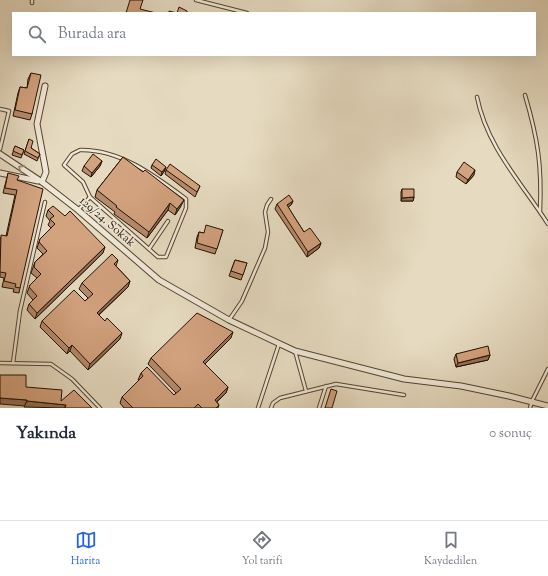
<!DOCTYPE html>
<html lang="tr">
<head>
<meta charset="utf-8">
<style>
  body { margin:0; font-family:"Sorts Mill Goudy",serif; background:#f2f2f3; color:#1f2937 }
  .list { margin:0; padding:0; list-style:none }
  h2 { display:flex; justify-content:space-between; align-items:center; height:52px; margin:0; padding:0 16px; font-size:17px }
  h2 small { font-size:13px; font-weight:400; color:#747a83 }
  .icon { flex:none; width:22px; height:22px; fill:none; stroke:currentColor; stroke-width:2; stroke-linecap:round; stroke-linejoin:round }
  .map { position:relative; flex:none; width:548px; height:408px; overflow:hidden }
  .search { position:absolute; background:#fff; box-shadow:0 4px 16px #0002; left:12px; right:12px; top:12px; height:44px; display:flex; align-items:center; gap:10px; box-sizing:border-box; padding:0 14px; border-radius:0px; color:#747a83; font-size:15px }
  .sheet { height:112px; background:#fff }
  nav { display:flex; justify-content:space-around; align-items:center; box-sizing:border-box; height:56px; border-top:1px solid #e0e1e3; background:#fff; font-size:11px; color:#747a83 }
  nav a { display:grid; justify-items:center; gap:2px }
  nav .on { color:#2563eb }
  .map>svg:first-child { display:block }
  .lines { fill:none; stroke-linecap:round; stroke-linejoin:round }
  .lane-casing { stroke:#544430; stroke-width:4.5 }
  .street-casing { stroke:#544430; stroke-width:7 }
  .lane { stroke:#efe8d7; stroke-width:2.5 }
  .street { stroke:#efe8d7; stroke-width:5 }
  .wall { fill:#b58b6d; stroke:#241100 }
  .shaded-wall { fill:#947159; stroke:#241100 }
  .building { fill:#d3a27f; stroke:#241100 }
  .oneway { stroke:#948776 }
  .labels { text-anchor:middle; dominant-baseline:central; stroke-width:3; stroke-linejoin:round; paint-order:stroke }
  .street-label { font-size:12px; fill:#241100; stroke:#efe8d7 }
</style>
</head>
<body>
<div class="map">
<svg width="548" height="408" viewBox="0 0 548 408">
  <rect width="100%" height="100%" fill="#e6dbc1"/>
  <filter id="stains"><feTurbulence type="fractalNoise" baseFrequency=".005" numOctaves="4"/><feColorMatrix values="0 0 0 0 .2 0 0 0 0 .09 0 0 0 0 .02 0 0 0 .5 -.17"/></filter>
  <radialGradient id="worn" r=".72"><stop offset=".6" stop-color="#630" stop-opacity="0"/><stop offset="1" stop-color="#630" stop-opacity=".3"/></radialGradient>
  <g class="lines">
    <g class="lane-casing">
      <g id="lane">
        <path d="M196,0L247,13"/>
        <path d="M32,3V0"/>
        <path d="M525,95C538,139 542,166 540,211"/>
        <path d="M477,97C487,147 521,182 548,224"/>
        <path d="M0,109L9,111L0,149"/>
        <path d="M80,150C120,149 155,176 186,199V208L166,257H158L90,197L83,182L64,165L72,154Z"/>
        <path d="M78,210L90,197"/>
        <path d="M149,249L168,221"/>
        <path d="M229,320L242,301L265,248L268,232L265,212L267,205L271,199"/>
        <path d="M295,351L306,391"/>
        <path d="M0,363L51,364L72,379L100,408"/>
        <path d="M13,363L20,311L45,202"/>
        <path d="M258,408L279,344"/>
        <path d="M271,408L273,403L280,398L336,384L404,395"/>
        <path d="M319,408L326,386"/>
        <path d="M530,408L532,401L548,369"/>
      </g>
    </g>
    <g class="street-casing">
      <g id="street">
        <path d="M0,154L42,182L78,210L159,280L229,320L295,351L404,379L461,386L509,396L548,406"/>
        <path d="M0,173L38,181"/>
        <path d="M42,182L46,172L37,124L45,86"/>
      </g>
    </g>
    <use href="#lane" class="lane"/>
    <use href="#street" class="street"/>
  </g>
  <g class="wall">
    <path d="M31,73L32,114L30,120L13,116L18,93L20,87L27,88L28,79Z"/>
    <path d="M29,139L31,148L40,154L37,161L24,154Z"/>
    <path d="M15,146L24,150L21,158L12,155Z"/>
    <path d="M123,157L181,206L175,215L168,210L147,238L114,214L115,212L95,197L97,190Z"/>
    <path d="M102,161L100,166L91,177L82,171L84,166Z"/>
    <path d="M152,165L165,170L161,176L151,168Z"/>
    <path d="M166,170L200,186L195,197L165,174Z"/>
    <path d="M457,172L474,175L466,184L456,177Z"/>
    <path d="M8,173L17,180L20,288L19,293L13,292L14,289L2,287L4,278L0,277V238L6,236L15,195L3,193Z"/>
    <path d="M402,189L414,197L413,201H401V192Z"/>
    <path d="M293,201L291,205L288,207L295,218L304,232L321,243L319,248L307,257L275,209L277,204Z"/>
    <path d="M48,210L103,253L35,319L27,310L29,304L33,300L27,293L30,285L37,278L31,273L35,262L43,254L37,248L40,239L51,228L48,225L50,221L46,216Z"/>
    <path d="M223,230L215,254L195,248L197,237L199,232L204,233Z"/>
    <path d="M118,260L116,266L130,281L128,287L99,315L120,339L88,370L70,351L67,354L40,327L42,321L85,301L88,298L79,289L82,283Z"/>
    <path d="M235,260L247,263L241,280L229,276Z"/>
    <path d="M231,338L205,364L228,387L226,393L217,402L219,405L218,408H124L120,403L122,397L139,380H138L141,373L174,395L176,393L148,364L151,358Z"/>
    <path d="M456,354L490,355L488,360L456,367L454,359Z"/>
  </g>
  <g class="shaded-wall">
    <path d="M102,161L100,166L91,177L92,173Z"/>
    <path d="M166,167L165,170L161,176L162,172Z"/>
    <path d="M475,170L474,175L466,184L468,180Z"/>
    <path d="M414,197L413,201H401L402,198Z"/>
    <path d="M184,200L181,206L175,215L177,209Z"/>
    <path d="M293,201L291,205L285,210L287,205Z"/>
    <path d="M170,203L168,210L147,238L149,232Z"/>
    <path d="M321,243L319,248L307,257L308,252Z"/>
    <path d="M105,247L103,253L35,319L37,313Z"/>
    <path d="M130,281L128,287L94,319L97,313Z"/>
    <path d="M233,332L231,338L201,368L203,362Z"/>
    <path d="M122,333L120,339L88,370L90,364Z"/>
    <path d="M72,345L70,351L67,354L69,348Z"/>
    <path d="M490,355L488,360L456,367L458,363Z"/>
    <path d="M228,387L226,393L212,406L215,400Z"/>
    <path d="M0,398L27,400L25,406L0,404Z"/>
    <path d="M27,401L66,405L64,408L24,407Z"/>
  </g>
  <g class="building">
    <path d="M130,0H143L140,9L156,13H126Z"/>
    <path d="M179,7L187,11V13H169V11L177,13Z"/>
    <path d="M31,73L41,75L32,114L15,110L20,87L27,88Z"/>
    <path d="M29,139L33,141L31,148L40,154L38,158L25,151Z"/>
    <path d="M15,146L24,150L22,155L13,151Z"/>
    <path d="M93,154L102,161L92,173L84,166Z"/>
    <path d="M123,157L143,172L145,170L184,200L177,209L170,203L149,232L116,207L117,206L97,190Z"/>
    <path d="M156,159L166,167L162,172L152,165Z"/>
    <path d="M464,162L475,170L468,180L457,172Z"/>
    <path d="M170,164L200,186L197,192L166,170Z"/>
    <path d="M8,173L19,176L17,180L43,189L20,288L15,287L16,284L4,281L6,273L0,272L1,235L7,236L17,190L5,188Z"/>
    <path d="M402,189H414V197L402,198Z"/>
    <path d="M289,195L293,201L287,205L295,218L304,232L310,228L321,243L308,252L277,204Z"/>
    <path d="M53,206L65,216L70,211L105,247L37,313L29,304L37,296L29,287L30,285L41,274L34,267L35,262L47,251L39,242L40,239L55,224L50,219L54,216L48,210Z"/>
    <path d="M206,225L223,230L217,249L197,243L199,232L204,233Z"/>
    <path d="M112,254L118,260L114,264L130,281L97,313L105,321L107,318L122,333L90,364L72,345L69,348L42,321L74,290L85,301L93,294L82,283Z"/>
    <path d="M235,260L247,263L243,275L231,271Z"/>
    <path d="M197,313L233,332L203,362L228,387L215,400L219,405L216,408H202L198,404L194,408H133L122,397L143,376L141,373L147,367L174,395L181,389L151,358Z"/>
    <path d="M488,346L490,355L458,363L456,354Z"/>
    <path d="M0,375H26V387L62,390L61,401L74,390L92,408H65L66,405L27,401V400L0,398Z"/>
    <path d="M331,389L337,391L332,408H325Z"/>
  </g>
  <defs><path id="oneway-chevron" d="M-2-3.5L2.5 0L-2 3.5" fill="none" stroke-width="1.6" stroke-linecap="round" stroke-linejoin="round"/></defs>
  <use class="oneway" href="#oneway-chevron" transform="translate(21 168) rotate(-147)"/>
  <g class="labels">
    <g class="street-label">
      <text transform="translate(107 222) rotate(41)">129/24. Sokak</text>
    </g>
  </g>
  <rect width="100%" height="100%" filter="url(#stains)"/>
  <rect width="100%" height="100%" fill="url(#worn)"/>
</svg>
<div class="search"><svg class="icon" aria-label="search" viewBox="0 0 24 24"><circle cx="10" cy="10" r="6"/><path d="M15 15l6 6"/></svg>Burada ara</div>
</div>
<section class="sheet">
<h2>Yakında<small>0 sonuç</small></h2>
<ul class="list">
</ul>
</section>
<nav>
<a class="on"><svg class="icon" aria-label="map" viewBox="0 0 24 24"><path d="M3 6l6-2 6 2 6-2v14l-6 2-6-2-6 2zM9 4v14M15 6v14"/></svg>Harita</a>
<a><svg class="icon" aria-label="directions" viewBox="0 0 24 24"><path d="M12 3l9 9-9 9-9-9zM9 14v-3h6M13 9l2 2-2 2"/></svg>Yol tarifi</a>
<a><svg class="icon" aria-label="saved" viewBox="0 0 24 24"><path d="M7 4h10v16l-5-4-5 4z"/></svg>Kaydedilen</a>
</nav>
</body>
</html>
